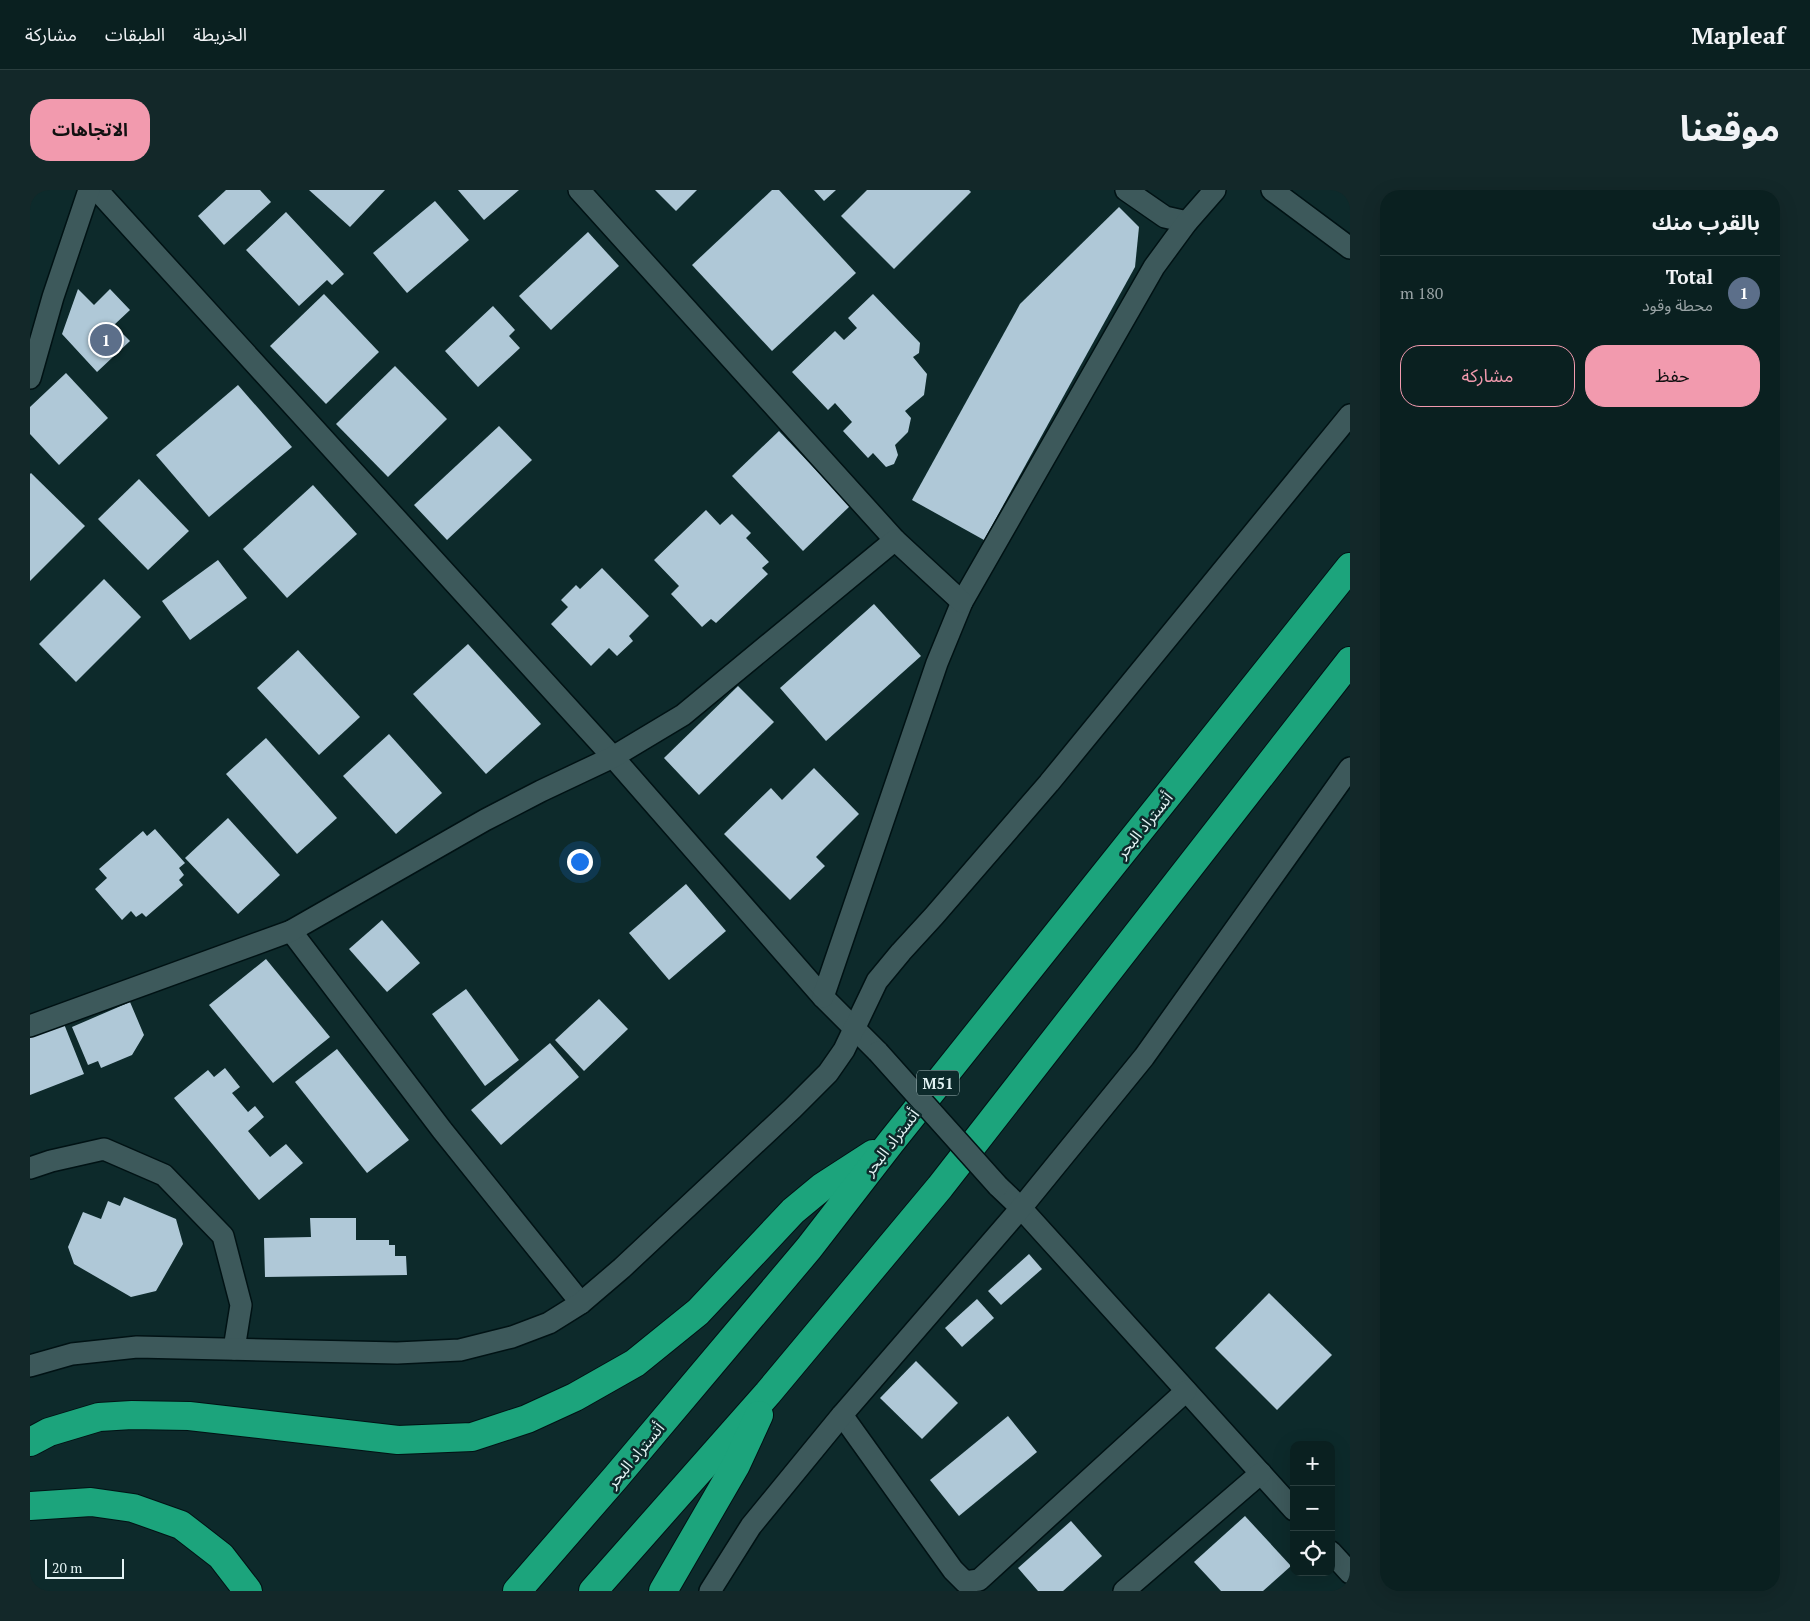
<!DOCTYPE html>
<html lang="ar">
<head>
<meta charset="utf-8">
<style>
  body { margin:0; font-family:"PT Serif","Noto Sans Arabic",serif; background:#132829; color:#f1f3f6; direction:rtl }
  .controls { position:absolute; right:15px; bottom:15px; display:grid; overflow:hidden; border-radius:10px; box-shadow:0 5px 20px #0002 }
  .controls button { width:45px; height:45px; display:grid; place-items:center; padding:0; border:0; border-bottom:1px solid #2a3e3e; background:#0a2020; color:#f1f3f6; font:25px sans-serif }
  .scale { position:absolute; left:15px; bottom:12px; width:79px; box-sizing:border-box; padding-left:5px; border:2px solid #e3f3f4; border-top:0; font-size:14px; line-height:18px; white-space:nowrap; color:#e3f3f4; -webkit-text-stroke:4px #0d2a2b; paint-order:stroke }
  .you { position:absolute; left:549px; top:671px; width:18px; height:18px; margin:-12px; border:4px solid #fff; border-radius:50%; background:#1a73e8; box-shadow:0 0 0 8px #1a73e833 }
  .badge { display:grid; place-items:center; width:32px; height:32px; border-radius:50%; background:#f29aae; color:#fff; font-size:16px; font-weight:700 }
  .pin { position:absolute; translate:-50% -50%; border:2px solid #fff; box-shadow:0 1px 5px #0006 }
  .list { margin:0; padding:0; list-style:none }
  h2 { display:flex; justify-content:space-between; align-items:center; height:65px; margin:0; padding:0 20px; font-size:21px }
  h2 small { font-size:16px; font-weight:400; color:#99a3a5 }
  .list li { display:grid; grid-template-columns:32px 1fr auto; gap:15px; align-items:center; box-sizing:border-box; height:75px; padding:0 20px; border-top:1px solid #2a3e3e }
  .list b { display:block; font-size:19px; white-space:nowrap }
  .list p { margin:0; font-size:16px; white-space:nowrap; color:#99a3a5 }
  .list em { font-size:16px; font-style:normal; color:#99a3a5 }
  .actions { display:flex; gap:10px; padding:15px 20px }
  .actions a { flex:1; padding:11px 0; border:1px solid #f29aae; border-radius:20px; text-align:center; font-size:18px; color:#f29aae }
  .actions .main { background:#f29aae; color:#111 }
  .icon { flex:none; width:28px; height:28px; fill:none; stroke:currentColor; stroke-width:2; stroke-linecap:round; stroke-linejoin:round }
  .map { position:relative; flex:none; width:1320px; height:1401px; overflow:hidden; direction:ltr; border-radius:20px }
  header { display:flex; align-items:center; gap:30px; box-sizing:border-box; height:70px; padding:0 25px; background:#0a2020; border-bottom:1px solid #2a3e3e }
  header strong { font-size:24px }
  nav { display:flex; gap:28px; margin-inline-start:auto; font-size:18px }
  .intro { display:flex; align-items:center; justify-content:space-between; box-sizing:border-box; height:120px; padding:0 30px }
  h1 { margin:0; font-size:35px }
  .button { padding:12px 22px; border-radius:20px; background:#f29aae; color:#111; font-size:18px; font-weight:700 }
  main { display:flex; gap:30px; padding:0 30px }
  aside { flex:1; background:#0a2020; border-radius:20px; box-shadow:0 5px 20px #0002 }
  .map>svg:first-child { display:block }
  .building { fill:#afc8d7 }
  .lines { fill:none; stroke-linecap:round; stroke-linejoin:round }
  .minor-casing { stroke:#001214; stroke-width:24 }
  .motorway-casing { stroke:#001214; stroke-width:30 }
  .minor { stroke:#3d595b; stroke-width:21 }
  .motorway { stroke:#1ca47c; stroke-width:28 }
  .minor-bridge-casing { stroke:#001214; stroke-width:24; stroke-linecap:butt }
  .minor-bridge { stroke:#3d595b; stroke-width:21 }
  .labels { text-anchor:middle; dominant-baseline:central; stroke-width:5; stroke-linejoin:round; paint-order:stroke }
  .shield { fill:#0d2a2b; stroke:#a3b7b8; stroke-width:1 }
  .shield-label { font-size:15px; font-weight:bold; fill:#e3f3f4 }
  .street-label { font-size:16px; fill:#e3f3f4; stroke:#0d2a2b }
</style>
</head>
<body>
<header>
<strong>Mapleaf</strong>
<nav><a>الخريطة</a><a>الطبقات</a><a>مشاركة</a></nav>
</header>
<div class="intro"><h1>موقعنا</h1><a class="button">الاتجاهات</a></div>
<main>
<aside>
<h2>بالقرب منك<small></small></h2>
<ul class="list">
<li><span class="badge" style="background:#5c6f8a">1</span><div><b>Total</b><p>محطة وقود</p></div><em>180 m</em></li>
</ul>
<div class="actions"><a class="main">حفظ</a><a>مشاركة</a></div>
</aside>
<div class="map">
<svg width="1320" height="1401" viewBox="0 0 1320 1401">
  <rect width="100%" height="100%" fill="#0d2a2b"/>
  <g class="building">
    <path d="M196,0H230L241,12L194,55L168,26Z"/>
    <path d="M279,0H355L320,37Z"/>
    <path d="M428,0H489L454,30Z"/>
    <path d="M625,0H667L646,21Z"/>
    <path d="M742,0H749L826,83L742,161L662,75Z"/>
    <path d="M784,0H806L794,11Z"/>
    <path d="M837,0H939L941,2L864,79L811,26Z"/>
    <path d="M405,11L439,50L377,103L343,63Z"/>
    <path d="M1089,17L1109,37L1105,77L954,350L882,310L990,114Z"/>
    <path d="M256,22L314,84L302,95L297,90L269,116L216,60Z"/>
    <path d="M558,42L589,76L521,140L489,106Z"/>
    <path d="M48,99L64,115L80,99L100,120L84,135L100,151L67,182L32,144Z"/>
    <path d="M294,104L349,162L296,214L240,156Z"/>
    <path d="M843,104L890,153L889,163L883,167L897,184L894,205L875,221L881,228L878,242L865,255L868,265L864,274L856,277L843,263L838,268L813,241L822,232L805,213L798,220L762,182L805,141L814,150L827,138L818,128Z"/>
    <path d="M463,116L485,140L479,146L490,158L448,197L415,161Z"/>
    <path d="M365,176L417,229L358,287L306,234Z"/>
    <path d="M36,183L78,228L29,275L0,244V217Z"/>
    <path d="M208,195L262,257L179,327L126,265Z"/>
    <path d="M469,236L502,270L417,350L384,315Z"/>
    <path d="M749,241L820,316L773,361L702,286Z"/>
    <path d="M1,283L55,336L0,391V284Z"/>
    <path d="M109,289L159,341L118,380L68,329Z"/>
    <path d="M283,295L327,344L257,408L213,359Z"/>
    <path d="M676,320L690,335L702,324L721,343L716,348L739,372L732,378L738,384L686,433L681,429L672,437L641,404L649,396L624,370Z"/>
    <path d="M188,370L217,408L160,450L132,411Z"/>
    <path d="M572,378L619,426L599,446L603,451L587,466L579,458L561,476L521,434L538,417L531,410L546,395L550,399Z"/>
    <path d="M74,389L111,427L46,492L9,454Z"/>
    <path d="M844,414L891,466L796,551L750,498Z"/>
    <path d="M438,454L511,534L456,584L383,504Z"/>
    <path d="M268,460L330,527L289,565L227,498Z"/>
    <path d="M708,496L744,532L669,605L634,568Z"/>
    <path d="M359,544L412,603L366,644L313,586Z"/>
    <path d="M236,548L307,628L267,664L196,584Z"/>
    <path d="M784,578L829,624L786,667L795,676L760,710L694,644L741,598L752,610Z"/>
    <path d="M198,628L250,685L208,724L155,668Z"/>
    <path d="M125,639L155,673L149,678L154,685L149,690L153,695L116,727L112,723L106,727L101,721L92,730L65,699L77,688L69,679L113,641L117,646Z"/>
    <path d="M656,694L696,741L639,790L599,743Z"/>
    <path d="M352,730L390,773L357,802L319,759Z"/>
    <path d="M236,769L300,847L243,893L179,815Z"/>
    <path d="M436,799L489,870L455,896L402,824Z"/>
    <path d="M569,809L598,839L554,881L525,850Z"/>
    <path d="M100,812L114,845L102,865L71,878L68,871L58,875L42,837Z"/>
    <path d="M34,834L54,884L0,905V847Z"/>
    <path d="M520,853L549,887L471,955L441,920Z"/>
    <path d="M307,859L379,950L337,983L265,892Z"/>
    <path d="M195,878L210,897L202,903L218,922L225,916L234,927L218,941L240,967L256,954L273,973L229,1010L144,908L178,880L184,887Z"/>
    <path d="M94,1007L146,1029L153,1054L126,1101L101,1107L44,1074L38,1057L53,1022L71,1029L78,1011L90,1016Z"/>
    <path d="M280,1028H326V1050H359V1055H365V1066H376L377,1085L235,1087L234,1048L281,1047Z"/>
    <path d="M999,1064L1012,1079L971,1115L958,1101Z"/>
    <path d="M1239,1103L1302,1165L1247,1220L1185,1158Z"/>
    <path d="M947,1109L964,1128L932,1157L915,1138Z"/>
    <path d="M886,1171L928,1213L892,1249L850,1208Z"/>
    <path d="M978,1226L1007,1262L929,1326L900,1290Z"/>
    <path d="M1215,1326L1261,1376L1233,1401H1191L1164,1372Z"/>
    <path d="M1041,1331L1072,1366L1033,1401H1008L988,1378Z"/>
  </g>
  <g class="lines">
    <g class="minor-casing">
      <g id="minor">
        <path d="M67,0L583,567L793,807L848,862"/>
        <path d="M549,0L865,350"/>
        <path d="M1096,0L1135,27L1157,32"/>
        <path d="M1242,0L1320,58"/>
        <path d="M0,188L23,107L59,0"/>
        <path d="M261,741L412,940L551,1113"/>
        <path d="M793,807L907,473L932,412L1124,77L1157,32L1185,0"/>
        <path d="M0,836L261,741L455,630L511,601L583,567L653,525L865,350L932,412"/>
        <path d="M0,978L21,971L74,959L134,985L193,1046L211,1115L204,1159"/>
        <path d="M968,996L991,1018L1264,1320"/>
        <path d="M0,1176L42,1164L107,1157L367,1163L430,1160L482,1147L519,1133L551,1113L592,1078L762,919L798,883L814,860L847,791L871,762L904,726L1019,593L1320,225"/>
        <path d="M812,1225L923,1380L935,1392L949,1390L1156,1201"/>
        <path d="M1301,1362L1320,1383"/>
        <path d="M680,1401L721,1336L812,1225L991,1018L1114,867L1320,578"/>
        <path d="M1094,1401L1231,1283"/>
      </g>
    </g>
    <g class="motorway-casing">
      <g id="motorway">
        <path d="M0,1252L19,1242L69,1227L102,1225L159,1226L368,1250L442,1247L497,1229L545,1207L605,1173L668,1122L763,1021L792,997L843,964"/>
        <path d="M0,1316L61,1312L103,1318L151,1335L191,1366L218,1401"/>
        <path d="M487,1401L586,1287L779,1058L861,952L1320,377"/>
        <path d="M563,1401L738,1203L910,997L1320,471"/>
        <path d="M633,1401L706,1275L729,1225"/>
      </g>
    </g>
    <use href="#minor" class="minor"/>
    <use href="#motorway" class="motorway"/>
    <g class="minor-bridge-casing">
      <path id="minor-bridge" d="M848,862L968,996"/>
    </g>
    <use href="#minor-bridge" class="minor-bridge"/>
  </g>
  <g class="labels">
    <rect class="shield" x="887" y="880.5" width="42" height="25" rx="4"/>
    <g class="shield-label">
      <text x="908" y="893">M51</text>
    </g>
    <g class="street-label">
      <text transform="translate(1114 635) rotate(-51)">أتستراد البحر</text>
      <text transform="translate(861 952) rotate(-52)">أتستراد البحر</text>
      <text transform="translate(605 1265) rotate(-50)">أتستراد البحر</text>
    </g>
  </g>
</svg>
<div class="controls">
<button>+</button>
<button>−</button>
<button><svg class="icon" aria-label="locate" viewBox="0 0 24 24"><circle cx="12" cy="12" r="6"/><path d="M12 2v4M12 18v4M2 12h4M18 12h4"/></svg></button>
</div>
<div class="scale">20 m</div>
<div class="you"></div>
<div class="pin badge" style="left:76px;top:150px;background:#5c6f8a">1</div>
</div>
</main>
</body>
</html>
